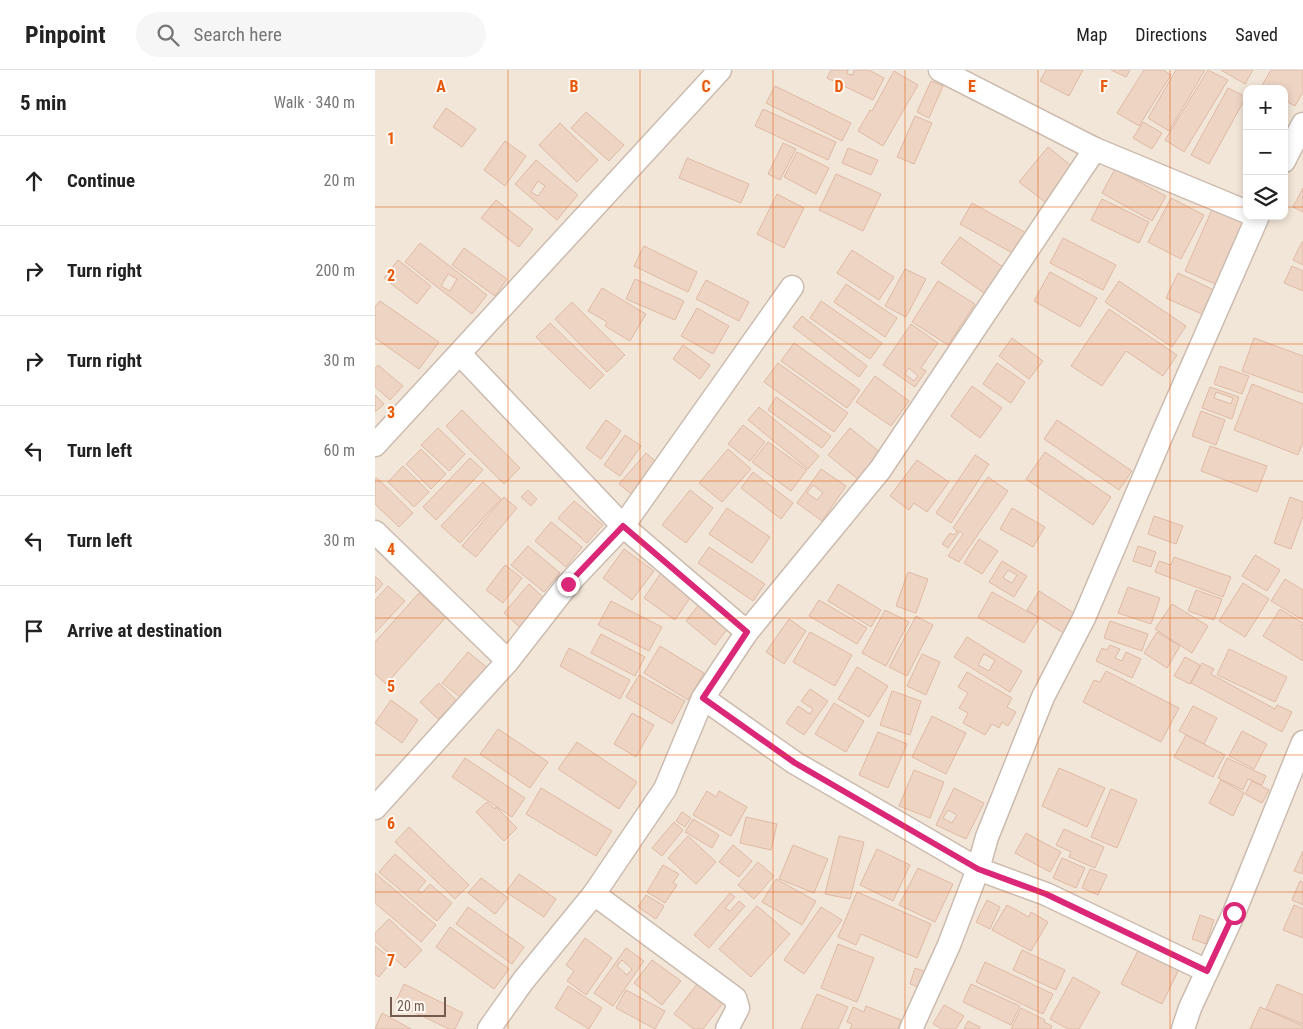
<!DOCTYPE html>
<html lang="en">
<head>
<meta charset="utf-8">
<style>
  body { margin:0; font-family:"Roboto Condensed",sans-serif; background:#f6f6f6; color:#222 }
  .controls { position:absolute; right:15px; top:15px; display:grid; overflow:hidden; border-radius:10px; box-shadow:0 2px 8px #0003 }
  .controls button { width:45px; height:45px; display:grid; place-items:center; padding:0; border:0; border-bottom:1px solid #e0e0e0; background:#fff; color:#222; font:25px sans-serif }
  .scale { position:absolute; left:15px; bottom:12px; width:56px; box-sizing:border-box; padding-left:5px; border:2px solid #745b4f; border-top:0; font-size:14px; line-height:18px; white-space:nowrap; color:#745b4f; -webkit-text-stroke:4px #fef8f0; paint-order:stroke }
  .stop { position:absolute; width:15px; height:15px; margin:-11px; border:4px solid #db2777; border-radius:50%; background:#fff }
  .stop.end { background:#db2777; border-color:#fff; box-shadow:0 1px 5px #0008 }
  .list { margin:0; padding:0; list-style:none }
  h2 { display:flex; justify-content:space-between; align-items:center; height:65px; margin:0; padding:0 20px; font-size:21px }
  h2 small { font-size:16px; font-weight:400; color:#767676 }
  .list li { display:grid; grid-template-columns:32px 1fr auto; gap:15px; align-items:center; box-sizing:border-box; height:90px; padding:0 20px; border-top:1px solid #e0e0e0 }
  .list b { display:block; font-size:19px; white-space:nowrap }
  .list em { font-size:16px; font-style:normal; color:#767676 }
  .icon { flex:none; width:28px; height:28px; fill:none; stroke:currentColor; stroke-width:2; stroke-linecap:round; stroke-linejoin:round }
  .map { position:relative; flex:none; width:928px; height:959px; overflow:hidden }
  header { display:flex; align-items:center; gap:30px; box-sizing:border-box; height:70px; padding:0 25px; background:#fff; border-bottom:1px solid #e0e0e0 }
  header strong { font-size:24px }
  nav { display:flex; gap:28px; margin-inline-start:auto; font-size:18px }
  .search { width:350px; height:45px; background:#f6f6f6; display:flex; align-items:center; gap:12px; box-sizing:border-box; padding:0 18px; border-radius:28px; color:#767676; font-size:19px }
  main { display:flex }
  aside { flex:1; background:#fff }
  .map>svg:first-child { display:block }
  .residential { fill:#f2e6d8; fill-rule:evenodd }
  .building { fill:#eed4c3; stroke:#dfbaa5; fill-rule:evenodd }
  .lines { fill:none; stroke-linecap:round; stroke-linejoin:round }
  .street-casing { stroke:#ccbcb0; stroke-width:25 }
  .street { stroke:#fff; stroke-width:22 }
  .route { stroke:#db2777; stroke-width:6 }
  .grid { fill:none; stroke:#e8590c; stroke-width:1; stroke-opacity:0.55 }
  .grid-label { font-size:16px; text-anchor:middle; font-weight:bold; fill:#e8590c; stroke:#fef8f0; stroke-width:4; stroke-linejoin:round; paint-order:stroke }
</style>
</head>
<body>
<header>
<strong>Pinpoint</strong>
<div class="search"><svg class="icon" aria-label="search" viewBox="0 0 24 24"><circle cx="10" cy="10" r="6"/><path d="M15 15l6 6"/></svg>Search here</div>
<nav><a>Map</a><a>Directions</a><a>Saved</a></nav>
</header>
<main>
<aside>
<h2>5 min<small>Walk · 340 m</small></h2>
<ul class="list">
<li><svg class="icon" aria-label="ahead" viewBox="0 0 24 24"><path d="M12 20V5M6 11l6-6 6 6"/></svg><div><b>Continue</b></div><em>20 m</em></li>
<li><svg class="icon" aria-label="right" viewBox="0 0 24 24"><path d="M7 20v-9h11M14 6l5 5-5 5"/></svg><div><b>Turn right</b></div><em>200 m</em></li>
<li><svg class="icon" aria-label="right" viewBox="0 0 24 24"><path d="M7 20v-9h11M14 6l5 5-5 5"/></svg><div><b>Turn right</b></div><em>30 m</em></li>
<li><svg class="icon" aria-label="left" viewBox="0 0 24 24"><path d="M17 20v-9H6M10 6l-5 5 5 5"/></svg><div><b>Turn left</b></div><em>60 m</em></li>
<li><svg class="icon" aria-label="left" viewBox="0 0 24 24"><path d="M17 20v-9H6M10 6l-5 5 5 5"/></svg><div><b>Turn left</b></div><em>30 m</em></li>
<li><svg class="icon" aria-label="arrive" viewBox="0 0 24 24"><path d="M6 21V4h12l-3 4 3 4H6"/></svg><div><b>Arrive at destination</b></div></li>
</ul>
</aside>
<div class="map">
<svg width="928" height="959" viewBox="0 0 928 959">
  <rect width="100%" height="100%" fill="#fbf4ea"/>
  <path class="residential" d="M0,0H928V959H0ZM872,19H909V146H872Z"/>
  <g class="building">
    <path d="M456,0H473L472,4L478,5L479,0H494L509,8L498,30L452,8Z"/>
    <path d="M671,0H708L694,26L665,11Z"/>
    <path d="M736,0H755L751,7Z"/>
    <path d="M769,0H788L796,5L764,56L742,43Z"/>
    <path d="M801,0H830L794,61L773,48Z"/>
    <path d="M833,0L853,10L809,82L790,70Z"/>
    <path d="M846,0H878L870,14Z"/>
    <path d="M896,0H928V22L920,36L909,30V19H890L886,17Z"/>
    <path d="M519,1L543,15L508,76L483,61L495,40L497,41Z"/>
    <path d="M556,11L568,16L554,48L542,42Z"/>
    <path d="M400,16L476,53L467,71L391,33Z"/>
    <path d="M853,18L871,27L834,94L816,85Z"/>
    <path d="M71,38L101,59L87,77L58,57Z"/>
    <path d="M388,39L461,72L453,90L380,56Z"/>
    <path d="M211,42L249,75L234,91L196,58Z"/>
    <path d="M540,46L557,53L539,94L522,87Z"/>
    <path d="M768,52L787,63L777,79L758,68Z"/>
    <path d="M185,53L223,90L202,112L164,75Z"/>
    <path d="M130,71L151,86L130,116L109,100Z"/>
    <path d="M408,73L421,79L405,110L393,104Z"/>
    <path d="M673,77L703,101L675,136L644,112Z"/>
    <path d="M473,78L503,90L496,105L467,93Z"/>
    <path d="M422,82L454,98L441,124L409,107Z"/>
    <path d="M312,88L374,114L366,133L304,108Z"/>
    <path d="M161,90L203,125L182,150L140,114ZM163,111L170,116L163,126L156,122Z"/>
    <path d="M740,99L791,126L777,151L727,123Z"/>
    <path d="M461,104L506,124L488,161L444,140Z"/>
    <path d="M928,118V142L918,137Z"/>
    <path d="M402,124L429,138L409,178L382,164Z"/>
    <path d="M796,128L829,145L806,189L773,172Z"/>
    <path d="M727,129L774,152L764,173L716,150Z"/>
    <path d="M121,130L158,159L144,177L106,148Z"/>
    <path d="M597,133L653,164L641,185L585,154Z"/>
    <path d="M839,135L874,151L845,216L810,201Z"/>
    <path d="M585,167L628,197L609,223L566,193Z"/>
    <path d="M688,168L741,195L728,220L675,193Z"/>
    <path d="M927,172H928V195L918,190Z"/>
    <path d="M45,173L112,225L97,244L30,192ZM73,204L82,209L75,221L66,216Z"/>
    <path d="M269,176L322,202L313,222L259,196Z"/>
    <path d="M89,178L132,209L120,226L77,195Z"/>
    <path d="M477,180L519,207L504,230L462,203Z"/>
    <path d="M23,190L56,216L42,234L9,208Z"/>
    <path d="M917,196L928,201V221L909,213Z"/>
    <path d="M530,199L551,209L531,247L510,236Z"/>
    <path d="M675,202L722,228L705,257L659,231Z"/>
    <path d="M803,203L841,221L829,245L791,228Z"/>
    <path d="M260,209L309,231L300,250L251,229Z"/>
    <path d="M331,210L374,232L364,251L321,229Z"/>
    <path d="M563,211L600,234L573,275L537,252Z"/>
    <path d="M744,211L811,256L797,277L730,232Z"/>
    <path d="M471,214L522,248L510,267L459,232Z"/>
    <path d="M227,218L271,244L255,271L230,256L232,252L213,241Z"/>
    <path d="M5,231L64,272L44,299L0,268V237Z"/>
    <path d="M446,231L507,273L495,289L435,248Z"/>
    <path d="M197,232L250,285L232,302L180,249Z"/>
    <path d="M322,238L354,256L338,284L306,266Z"/>
    <path d="M734,239L802,285L788,306L751,281L727,316L696,296Z"/>
    <path d="M427,246L492,296L484,307L418,257Z"/>
    <path d="M175,253L229,305L215,319L161,267Z"/>
    <path d="M536,254L563,273L546,298L551,301L540,317L508,295ZM534,298L543,306L539,311L530,304Z"/>
    <path d="M637,268L668,291L654,309L624,286Z"/>
    <path d="M879,268L928,286V323L867,301Z"/>
    <path d="M419,273L485,320L472,338L406,291Z"/>
    <path d="M308,275L335,295L325,309L298,289Z"/>
    <path d="M403,293L473,343L459,362L389,312Z"/>
    <path d="M622,293L650,312L636,333L608,314Z"/>
    <path d="M3,295L28,316L15,330L0,317V298Z"/>
    <path d="M845,296L874,306L867,324L839,314Z"/>
    <path d="M500,306L534,331L516,356L481,332Z"/>
    <path d="M877,314L928,334V372L923,385L859,360Z"/>
    <path d="M597,316L627,338L605,368L576,346Z"/>
    <path d="M835,317L864,327L857,349L827,338ZM841,322L858,328L856,334L839,328Z"/>
    <path d="M0,325L9,334L0,342Z"/>
    <path d="M401,327L456,366L447,378L393,340Z"/>
    <path d="M384,337L444,386L433,399L373,350Z"/>
    <path d="M87,340L145,398L129,414L71,356Z"/>
    <path d="M826,341L850,350L841,375L817,366Z"/>
    <path d="M231,350L246,361L226,389L211,378Z"/>
    <path d="M682,350L757,401L744,420L669,369Z"/>
    <path d="M368,355L390,372L375,391L353,374Z"/>
    <path d="M63,358L90,384L74,401L46,375Z"/>
    <path d="M475,358L506,383L484,410L453,385Z"/>
    <path d="M250,365L266,376L245,406L229,395Z"/>
    <path d="M393,372L432,400L416,421L377,392Z"/>
    <path d="M835,376L892,396L882,422L826,401Z"/>
    <path d="M46,379L71,404L56,419L31,394Z"/>
    <path d="M353,379L376,399L347,432L324,413Z"/>
    <path d="M670,382L736,427L718,455L651,409Z"/>
    <path d="M271,383L286,396L260,427L244,414Z"/>
    <path d="M600,385L614,394L576,453L561,443Z"/>
    <path d="M95,388L108,400L61,450L48,437Z"/>
    <path d="M542,390L574,412L552,442L539,433L534,440L515,426Z"/>
    <path d="M28,396L54,422L39,437L13,412Z"/>
    <path d="M446,399L471,416L447,451L422,433ZM438,415L448,423L442,430L432,423Z"/>
    <path d="M378,402L418,433L406,449L366,418Z"/>
    <path d="M613,407L633,421L584,492L573,486L588,464L585,461L573,478L567,474L575,463L579,465L582,461L578,458Z"/>
    <path d="M2,408L38,443L24,457L0,434V409Z"/>
    <path d="M108,412L126,429L85,473L66,456Z"/>
    <path d="M153,420L162,429L156,436L146,427Z"/>
    <path d="M315,420L338,438L311,473L287,455Z"/>
    <path d="M129,427L142,438L101,487L87,476Z"/>
    <path d="M915,427L928,432V446L916,479L899,473Z"/>
    <path d="M199,431L228,455L212,473L183,448Z"/>
    <path d="M352,438L395,467L377,493L334,464Z"/>
    <path d="M637,438L670,457L658,477L625,459Z"/>
    <path d="M779,446L808,456L801,474L773,464Z"/>
    <path d="M176,452L207,477L191,497L160,471Z"/>
    <path d="M604,469L623,481L607,504L589,493Z"/>
    <path d="M153,476L185,503L169,522L136,495Z"/>
    <path d="M763,476L781,482L776,497L758,491Z"/>
    <path d="M334,477L390,514L378,531L323,493Z"/>
    <path d="M249,479L279,501L257,530L228,508Z"/>
    <path d="M880,485L905,500L892,521L867,506Z"/>
    <path d="M799,487L856,507L848,527L780,502L784,491L796,495Z"/>
    <path d="M627,491L652,506L639,527L614,512ZM633,500L642,505L637,513L628,508Z"/>
    <path d="M130,495L147,508L128,533L111,520Z"/>
    <path d="M533,502L553,509L541,543L521,536Z"/>
    <path d="M286,503L317,525L300,550L269,528Z"/>
    <path d="M0,506L8,514L0,523Z"/>
    <path d="M910,509L928,520V550L896,531Z"/>
    <path d="M868,513L894,529L870,567L844,551Z"/>
    <path d="M154,514L172,531L147,559L129,543Z"/>
    <path d="M463,514L506,540L496,557L453,531Z"/>
    <path d="M13,516L30,531L0,563V530Z"/>
    <path d="M753,517L785,528L776,554L743,543Z"/>
    <path d="M821,520L847,529L839,550L813,541Z"/>
    <path d="M664,521L702,545L690,564L652,540Z"/>
    <path d="M617,522L664,548L649,573L603,547Z"/>
    <path d="M44,523L71,547L11,614L0,604V572Z"/>
    <path d="M329,528L358,552L340,575L311,551Z"/>
    <path d="M444,530L492,558L482,574L434,546Z"/>
    <path d="M236,531L287,557L274,581L223,555Z"/>
    <path d="M797,534L833,556L817,583L780,559Z"/>
    <path d="M905,539L928,553L926,558L928,559V591L888,566Z"/>
    <path d="M510,540L534,552L511,596L487,583Z"/>
    <path d="M541,546L558,555L532,606L514,597Z"/>
    <path d="M414,549L431,561L409,594L391,582Z"/>
    <path d="M735,551L773,564L767,581L729,568Z"/>
    <path d="M435,562L477,585L460,616L418,592Z"/>
    <path d="M782,562L805,576L792,598L769,583Z"/>
    <path d="M226,564L270,587L260,606L216,583Z"/>
    <path d="M592,567L647,601L635,622L579,587ZM609,584L620,590L614,601L603,595Z"/>
    <path d="M735,575L745,579L740,588L747,591L751,582L766,589L757,608L721,591L727,578L732,580Z"/>
    <path d="M285,576L329,603L313,630L269,603Z"/>
    <path d="M194,578L255,610L245,629L185,596Z"/>
    <path d="M854,579L912,607L900,632L842,605Z"/>
    <path d="M93,582L114,599L89,630L67,613Z"/>
    <path d="M547,584L565,592L551,625L532,616Z"/>
    <path d="M810,587L825,595L815,614L799,606Z"/>
    <path d="M827,593L839,599L836,604L900,639L902,635L917,642L907,662L816,613Z"/>
    <path d="M482,597L513,616L494,647L463,629Z"/>
    <path d="M731,601L804,638L786,672L708,632L719,610L725,612Z"/>
    <path d="M592,602L637,628L632,637L641,642L633,656L627,652L624,658L617,654L610,665L588,653L593,643L584,638L593,623L583,617Z"/>
    <path d="M264,605L310,631L297,654L251,627Z"/>
    <path d="M64,613L82,631L63,649L45,632Z"/>
    <path d="M435,619L453,631L429,665L411,653L423,636L435,644L438,639L426,631Z"/>
    <path d="M517,621L546,631L535,665L505,655Z"/>
    <path d="M16,630L43,650L27,673L0,653Z"/>
    <path d="M459,633L489,651L471,682L440,664Z"/>
    <path d="M818,636L842,648L829,674L804,661Z"/>
    <path d="M257,643L279,655L261,687L239,674Z"/>
    <path d="M557,646L591,663L571,704L537,687Z"/>
    <path d="M123,659L173,692L155,718L105,684Z"/>
    <path d="M867,661L892,674L879,699L854,686Z"/>
    <path d="M503,662L532,674L513,718L484,705Z"/>
    <path d="M811,665L850,685L838,707L799,687Z"/>
    <path d="M202,672L262,712L244,739L183,699Z"/>
    <path d="M90,688L150,728L137,747L77,707Z"/>
    <path d="M852,688L891,706L887,715L873,709L868,720L843,708Z"/>
    <path d="M684,698L730,718L712,757L667,736Z"/>
    <path d="M539,700L569,712L555,748L524,736Z"/>
    <path d="M846,710L869,723L858,746L834,733Z"/>
    <path d="M877,711L894,720L887,733L870,724Z"/>
    <path d="M166,718L237,761L221,786L151,744Z"/>
    <path d="M579,718L609,733L591,769L561,755ZM573,740L582,745L577,753L568,748Z"/>
    <path d="M736,719L762,730L742,778L716,767Z"/>
    <path d="M332,721L341,727L344,721L372,737L356,766L318,745Z"/>
    <path d="M112,732L120,739L121,737L142,758L129,771L101,742Z"/>
    <path d="M307,742L316,748L310,757L301,751Z"/>
    <path d="M371,747L402,754L396,780L365,773Z"/>
    <path d="M318,749L344,765L337,778L310,762Z"/>
    <path d="M299,752L308,760L287,786L277,778Z"/>
    <path d="M34,757L94,815L80,829L20,772Z"/>
    <path d="M689,759L729,777L720,798L694,787L696,782L681,775Z"/>
    <path d="M651,763L686,782L675,802L640,783Z"/>
    <path d="M313,766L341,792L321,814L293,788Z"/>
    <path d="M464,766L489,772L475,829L450,824Z"/>
    <path d="M358,775L377,791L364,807L344,792Z"/>
    <path d="M418,775L453,789L439,823L404,809Z"/>
    <path d="M502,779L535,795L518,831L485,815Z"/>
    <path d="M928,781V804L919,801Z"/>
    <path d="M20,784L51,811L43,820L47,823L55,814L77,833L62,851L4,802Z"/>
    <path d="M687,788L710,798L701,818L678,808Z"/>
    <path d="M383,792L399,806L379,829L363,815Z"/>
    <path d="M288,795L304,804L298,813L302,815L290,833L272,822Z"/>
    <path d="M543,798L578,814L560,852L524,835Z"/>
    <path d="M715,799L732,805L723,825L707,818Z"/>
    <path d="M0,803L61,855L46,872L0,833Z"/>
    <path d="M144,804L181,829L169,847L131,822Z"/>
    <path d="M106,808L133,828L120,844L93,823Z"/>
    <path d="M401,809L441,831L427,855L387,832Z"/>
    <path d="M925,811L928,812V835L917,830Z"/>
    <path d="M482,822L556,854L542,888L486,864L481,875L463,867Z"/>
    <path d="M355,823L360,827L350,838L355,841L364,831L370,836L334,878L319,865Z"/>
    <path d="M271,825L289,836L281,849L263,837Z"/>
    <path d="M612,830L625,837L615,859L601,852Z"/>
    <path d="M632,835L654,847L656,842L673,852L656,881L617,860Z"/>
    <path d="M919,835L928,839V868L908,860Z"/>
    <path d="M382,836L415,864L376,907L344,879Z"/>
    <path d="M93,837L149,877L137,894L81,854Z"/>
    <path d="M446,837L467,850L429,904L409,890Z"/>
    <path d="M825,845L839,850L831,874L817,869Z"/>
    <path d="M14,849L47,880L30,898L0,871V863Z"/>
    <path d="M75,857L134,899L119,919L61,877Z"/>
    <path d="M210,868L237,888L211,925L192,911L199,901L191,895Z"/>
    <path d="M767,873L807,893L787,934L746,914Z"/>
    <path d="M463,874L499,888L482,932L446,918Z"/>
    <path d="M0,876L18,890L4,907L0,904Z"/>
    <path d="M251,878L269,891L238,936L219,923ZM247,890L257,899L252,905L242,896Z"/>
    <path d="M647,880L690,900L681,920L638,900Z"/>
    <path d="M277,890L306,911L287,935L259,913Z"/>
    <path d="M610,892L678,924L668,944L601,912Z"/>
    <path d="M540,898L552,902L547,918L535,914Z"/>
    <path d="M698,907L725,922L704,959H693L675,949Z"/>
    <path d="M29,914L88,943L80,959H74L20,933Z"/>
    <path d="M322,914L348,933L328,959H319L299,944Z"/>
    <path d="M596,914L645,936L636,955L588,932Z"/>
    <path d="M902,914L928,925V954L891,939Z"/>
    <path d="M193,916L227,938L214,959L180,938Z"/>
    <path d="M251,920L290,941L280,959L241,938Z"/>
    <path d="M442,924L473,937L463,959H426Z"/>
    <path d="M569,935L589,946L581,959H567L558,954Z"/>
    <path d="M491,936L526,950L523,959H475L477,954L472,952L478,937L489,942Z"/>
    <path d="M885,937L928,956V959H875Z"/>
    <path d="M646,938L670,950L669,952L677,956L676,959H636Z"/>
    <path d="M7,943L36,959H0Z"/>
    <path d="M593,951L605,957L604,959H589Z"/>
  </g>
  <g class="lines">
    <g class="street-casing">
      <g id="street">
        <path d="M565,0L720,79L872,142"/>
        <path d="M720,79L505,400L372,562L328,628L420,693L603,799L671,824L832,901"/>
        <path d="M909,91L928,54"/>
        <path d="M85,284L248,456L417,217"/>
        <path d="M0,375L345,0"/>
        <path d="M0,462L133,591"/>
        <path d="M0,738L133,591L193,514L248,456L372,562"/>
        <path d="M219,824L360,928L363,938L352,959"/>
        <path d="M114,959L148,911L219,824L290,719L328,628"/>
        <path d="M536,959L574,875L603,799L612,767L668,627L709,548L786,367L883,146"/>
        <path d="M808,959L815,938L859,843L928,672"/>
      </g>
    </g>
    <use href="#street" class="street"/>
  </g>
  <g class="lines">
    <path class="route" d="M193,514L248,456L372,562L328,628L420,693L603,799L671,824L832,901L859,843"/>
  </g>
  <path class="grid" d="M133,0V959M265,0V959M398,0V959M530,0V959M663,0V959M795,0V959M0,137H872M909,137H928M0,274H928M0,411H928M0,548H928M0,685H928M0,822H928"/>
  <g class="grid-label">
    <text x="66" y="22">A</text>
    <text x="199" y="22">B</text>
    <text x="331" y="22">C</text>
    <text x="464" y="22">D</text>
    <text x="597" y="22">E</text>
    <text x="729" y="22">F</text>
    <text x="16" y="74">1</text>
    <text x="16" y="211">2</text>
    <text x="16" y="348">3</text>
    <text x="16" y="485">4</text>
    <text x="16" y="622">5</text>
    <text x="16" y="759">6</text>
    <text x="16" y="896">7</text>
  </g>
</svg>
<div class="controls">
<button>+</button>
<button>−</button>
<button><svg class="icon" aria-label="layers" viewBox="0 0 24 24"><path d="M12 4l9 5-9 5-9-5zM3 14l9 5 9-5"/></svg></button>
</div>
<div class="scale">20 m</div>
<div class="stop" style="left:859px;top:843px"></div>
<div class="stop end" style="left:193px;top:514px"></div>
</div>
</main>
</body>
</html>
